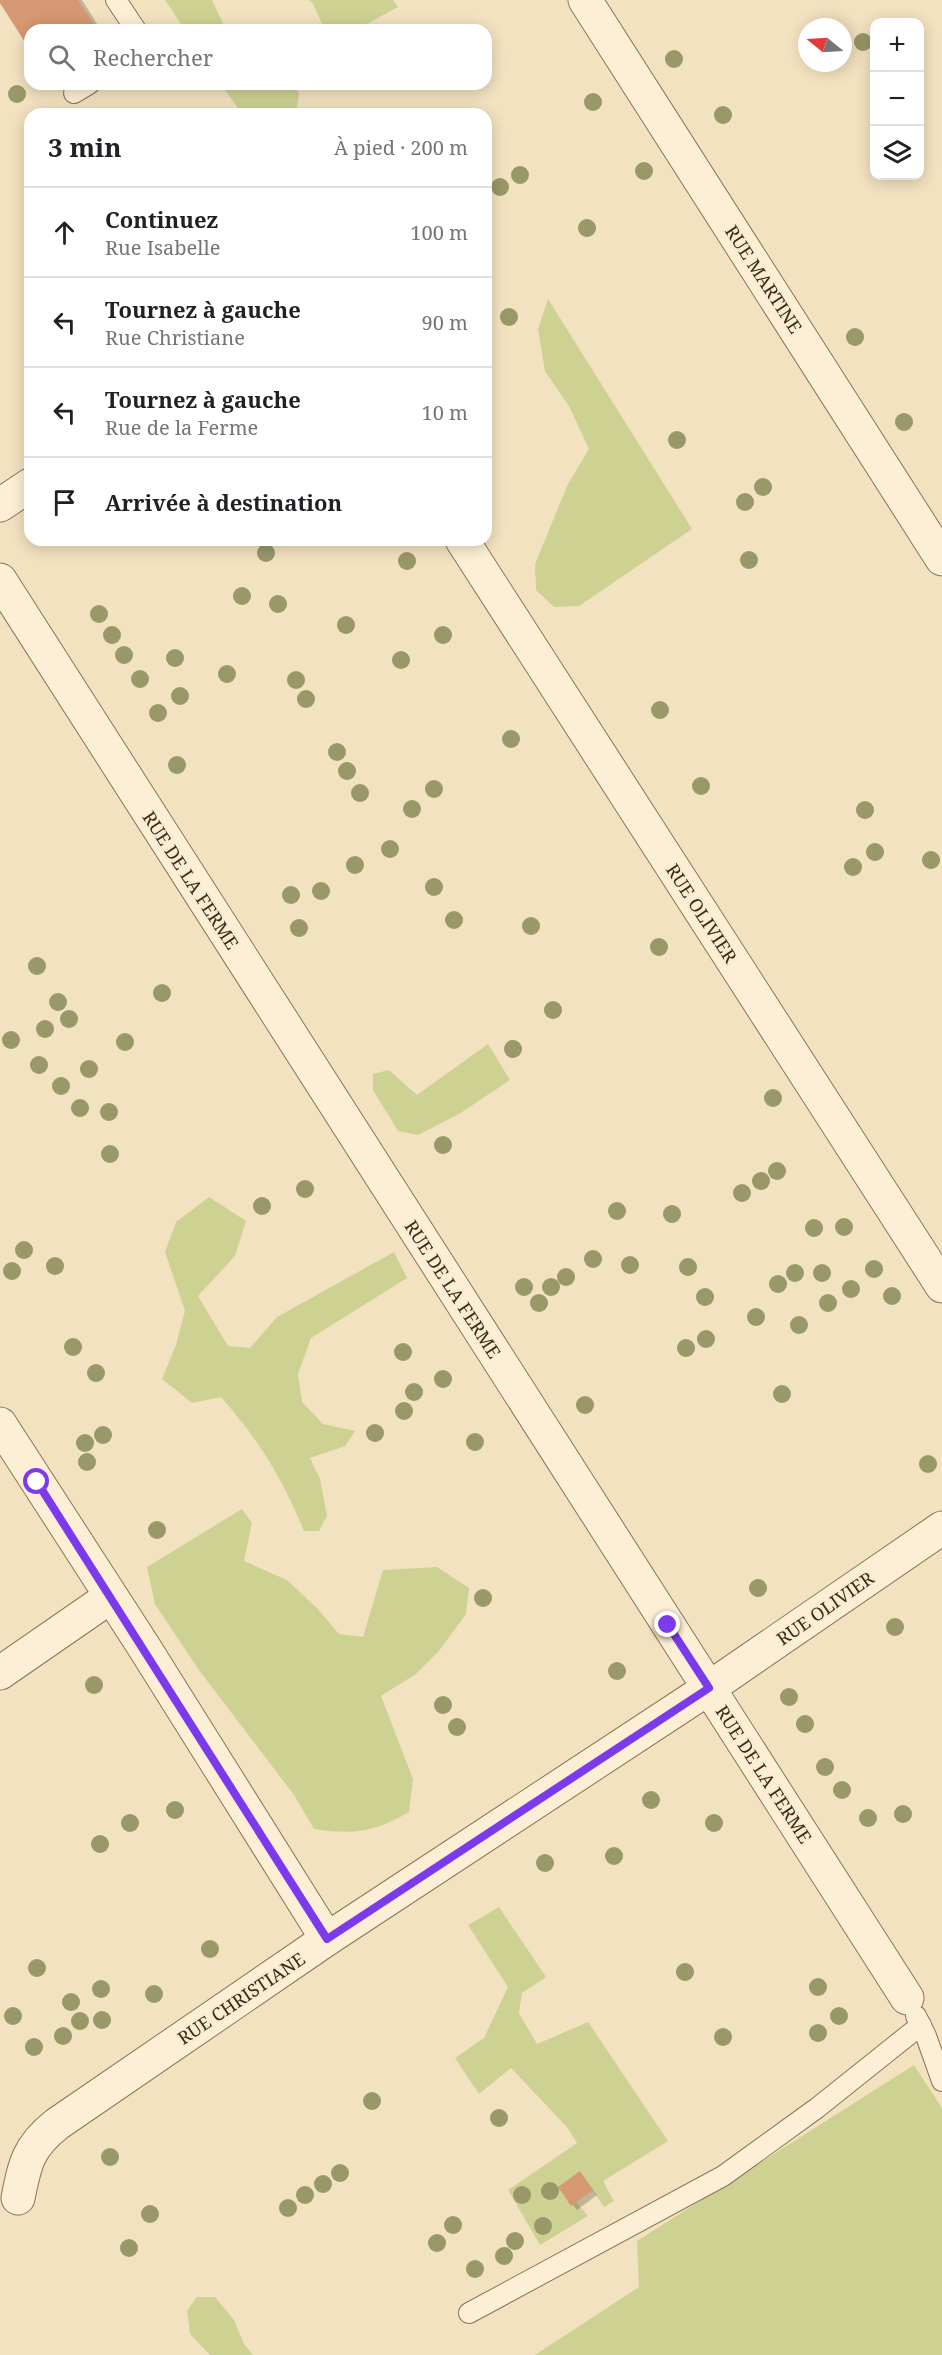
<!DOCTYPE html>
<html lang="fr">
<head>
<meta charset="utf-8">
<style>
  body { margin:0; font-family:"Noto Serif",serif; background:#f2f2f2; color:#202124 }
  .controls { position:absolute; right:18px; top:18px; display:grid; overflow:hidden; border-radius:12px; box-shadow:0 3px 15px #0003 }
  .controls button { width:54px; height:54px; display:grid; place-items:center; padding:0; border:0; border-bottom:2px solid #e0e0e0; background:#fff; color:#202124; font:30px sans-serif }
  .compass { position:absolute; left:798px; top:18px; width:54px; height:54px; border-radius:50%; background:#fff; box-shadow:0 3px 15px #0003; rotate:288deg }
  .stop { position:absolute; width:18px; height:18px; margin:-14px; border:4px solid #7c3aed; border-radius:50%; background:#fff }
  .stop.end { background:#7c3aed; border-color:#fff; box-shadow:0 2px 6px #0008 }
  .list { margin:0; padding:0; list-style:none }
  h2 { display:flex; justify-content:space-between; align-items:center; height:78px; margin:0; padding:0 24px; font-size:26px }
  h2 small { font-size:20px; font-weight:400; color:#757577 }
  .list li { display:grid; grid-template-columns:39px 1fr auto; gap:18px; align-items:center; box-sizing:border-box; height:90px; padding:0 24px; border-top:2px solid #e0e0e0 }
  .list b { display:block; font-size:22px; white-space:nowrap }
  .list p { margin:0; font-size:20px; white-space:nowrap; color:#757577 }
  .list em { font-size:20px; font-style:normal; color:#757577 }
  .icon { flex:none; width:33px; height:33px; fill:none; stroke:currentColor; stroke-width:2; stroke-linecap:round; stroke-linejoin:round }
  .map { position:relative; flex:none; width:942px; height:2355px; overflow:hidden }
  .search { position:absolute; background:#fff; box-shadow:0 3px 15px #0003; left:24px; top:24px; width:468px; height:66px; display:flex; align-items:center; gap:15px; box-sizing:border-box; padding:0 21px; border-radius:18px; color:#757577; font-size:22px }
  .panel { position:absolute; background:#fff; box-shadow:0 3px 15px #0003; left:24px; top:108px; width:468px; height:438px; border-radius:18px }
  .map>svg:first-child { display:block }
  .green { fill:#cdd293 }
  .shadow { fill:#0003 }
  .building { fill:#d59872 }
  .lines { fill:none; stroke-linecap:round; stroke-linejoin:round }
  .service-casing { stroke:#8e7256; stroke-width:22 }
  .minor-casing { stroke:#8e7256; stroke-width:35 }
  .service { stroke:#fcefd5; stroke-width:20 }
  .minor { stroke:#fcefd5; stroke-width:33 }
  .tree { fill:#989868 }
  .route { stroke:#7c3aed; stroke-width:8 }
  .labels { text-anchor:middle; dominant-baseline:central; stroke-width:4.5; stroke-linejoin:round; paint-order:stroke }
  .street-label { font-size:18px; fill:#3c2a1c; stroke:#f9ecd1 }
</style>
</head>
<body>
<div class="map">
<svg width="942" height="2355" viewBox="0 0 942 2355">
  <rect width="100%" height="100%" fill="#f3e2c0"/>
  <g class="green">
    <path d="M165,0H212L226,30H185Z"/>
    <path d="M309,0H393L398,7L356,30H325L313,4Z"/>
    <path d="M221,84H294L299,93L296,114H242Z"/>
    <path d="M548,299L692,529L579,606L554,607L536,590L535,564L568,484L589,449L569,406L545,371L538,329Z"/>
    <path d="M488,1044L510,1080L459,1114L418,1135L398,1131L373,1090V1074L389,1070L417,1095Z"/>
    <path d="M209,1197L246,1221L235,1256L198,1296L228,1346L250,1348L277,1317L394,1252L407,1278L311,1338L298,1374L302,1402L323,1424L355,1431L345,1446L310,1458L320,1479L327,1516L319,1531H304C282,1478 259,1440 221,1397L192,1403L162,1379L176,1345L185,1311L165,1252L176,1222Z"/>
    <path d="M242,1509L252,1523L244,1561L287,1580L317,1608L339,1634L363,1637L383,1570L437,1567L469,1588L466,1614L439,1651L416,1674L381,1696L413,1779L409,1812C375,1832 353,1835 314,1829L294,1795L199,1670L155,1604L147,1567Z"/>
    <path d="M499,1907L546,1977L522,1993L519,2013L537,2044L588,2022L668,2141L603,2181L614,2201L604,2207L580,2172L558,2187L571,2206L576,2202L588,2216L540,2245L508,2190L577,2143L567,2127L511,2068L479,2094L455,2058L484,2038L508,1987L468,1925Z"/>
    <path d="M914,2065L942,2108V2355H535L639,2287L637,2241Z"/>
    <path d="M197,2297H215L234,2320L244,2344L253,2355H210L190,2334L187,2311Z"/>
  </g>
  <g class="shadow">
    <path d="M0,0H82L101,30H30V48Z"/>
    <path d="M584,2178L597,2195L577,2210L560,2188Z"/>
  </g>
  <g class="building">
    <path d="M0,0H78L97,29L30,30V50L0,3Z"/>
    <path d="M580,2171L593,2190L571,2206L558,2187Z"/>
  </g>
  <g class="lines">
    <g class="service-casing">
      <g id="service">
        <path d="M116,0L136,30"/>
        <path d="M74,93L89,84"/>
        <path d="M916,2016L926,2036L942,2081"/>
        <path d="M469,2313L723,2176L817,2108L921,2025"/>
      </g>
    </g>
    <g class="minor-casing">
      <g id="minor">
        <path d="M585,0L942,559"/>
        <path d="M0,505L30,485"/>
        <path d="M462,540L942,1286"/>
        <path d="M0,580L907,1998"/>
        <path d="M0,1424L144,1647L327,1939"/>
        <path d="M0,1673L110,1597"/>
        <path d="M18,2198C25,2163 28,2147 57,2124L327,1939L709,1688L942,1528"/>
      </g>
    </g>
    <use href="#service" class="service"/>
    <use href="#minor" class="minor"/>
  </g>
  <g class="tree">
    <circle cx="863" cy="42" r="9"/>
    <circle cx="674" cy="59" r="9"/>
    <circle cx="17" cy="94" r="9"/>
    <circle cx="593" cy="102" r="9"/>
    <circle cx="723" cy="115" r="9"/>
    <circle cx="644" cy="171" r="9"/>
    <circle cx="520" cy="175" r="9"/>
    <circle cx="500" cy="187" r="9"/>
    <circle cx="587" cy="228" r="9"/>
    <circle cx="509" cy="317" r="9"/>
    <circle cx="855" cy="337" r="9"/>
    <circle cx="904" cy="422" r="9"/>
    <circle cx="677" cy="440" r="9"/>
    <circle cx="763" cy="487" r="9"/>
    <circle cx="745" cy="502" r="9"/>
    <circle cx="266" cy="553" r="9"/>
    <circle cx="749" cy="560" r="9"/>
    <circle cx="407" cy="561" r="9"/>
    <circle cx="242" cy="596" r="9"/>
    <circle cx="278" cy="604" r="9"/>
    <circle cx="99" cy="614" r="9"/>
    <circle cx="346" cy="625" r="9"/>
    <circle cx="112" cy="635" r="9"/>
    <circle cx="443" cy="635" r="9"/>
    <circle cx="124" cy="655" r="9"/>
    <circle cx="175" cy="658" r="9"/>
    <circle cx="401" cy="660" r="9"/>
    <circle cx="227" cy="674" r="9"/>
    <circle cx="140" cy="679" r="9"/>
    <circle cx="296" cy="680" r="9"/>
    <circle cx="180" cy="696" r="9"/>
    <circle cx="306" cy="699" r="9"/>
    <circle cx="660" cy="710" r="9"/>
    <circle cx="158" cy="713" r="9"/>
    <circle cx="511" cy="739" r="9"/>
    <circle cx="337" cy="752" r="9"/>
    <circle cx="177" cy="765" r="9"/>
    <circle cx="347" cy="771" r="9"/>
    <circle cx="701" cy="786" r="9"/>
    <circle cx="434" cy="789" r="9"/>
    <circle cx="360" cy="793" r="9"/>
    <circle cx="412" cy="809" r="9"/>
    <circle cx="865" cy="810" r="9"/>
    <circle cx="390" cy="849" r="9"/>
    <circle cx="875" cy="852" r="9"/>
    <circle cx="931" cy="860" r="9"/>
    <circle cx="355" cy="865" r="9"/>
    <circle cx="853" cy="867" r="9"/>
    <circle cx="434" cy="887" r="9"/>
    <circle cx="321" cy="891" r="9"/>
    <circle cx="291" cy="895" r="9"/>
    <circle cx="454" cy="920" r="9"/>
    <circle cx="531" cy="926" r="9"/>
    <circle cx="299" cy="928" r="9"/>
    <circle cx="659" cy="947" r="9"/>
    <circle cx="37" cy="966" r="9"/>
    <circle cx="162" cy="993" r="9"/>
    <circle cx="58" cy="1002" r="9"/>
    <circle cx="553" cy="1010" r="9"/>
    <circle cx="69" cy="1019" r="9"/>
    <circle cx="45" cy="1029" r="9"/>
    <circle cx="11" cy="1040" r="9"/>
    <circle cx="125" cy="1042" r="9"/>
    <circle cx="513" cy="1049" r="9"/>
    <circle cx="39" cy="1065" r="9"/>
    <circle cx="89" cy="1069" r="9"/>
    <circle cx="61" cy="1086" r="9"/>
    <circle cx="773" cy="1098" r="9"/>
    <circle cx="80" cy="1108" r="9"/>
    <circle cx="109" cy="1112" r="9"/>
    <circle cx="443" cy="1145" r="9"/>
    <circle cx="110" cy="1154" r="9"/>
    <circle cx="777" cy="1171" r="9"/>
    <circle cx="761" cy="1181" r="9"/>
    <circle cx="305" cy="1189" r="9"/>
    <circle cx="742" cy="1193" r="9"/>
    <circle cx="262" cy="1206" r="9"/>
    <circle cx="617" cy="1211" r="9"/>
    <circle cx="672" cy="1214" r="9"/>
    <circle cx="844" cy="1227" r="9"/>
    <circle cx="814" cy="1228" r="9"/>
    <circle cx="24" cy="1250" r="9"/>
    <circle cx="593" cy="1259" r="9"/>
    <circle cx="630" cy="1265" r="9"/>
    <circle cx="55" cy="1266" r="9"/>
    <circle cx="688" cy="1267" r="9"/>
    <circle cx="874" cy="1269" r="9"/>
    <circle cx="12" cy="1271" r="9"/>
    <circle cx="795" cy="1273" r="9"/>
    <circle cx="822" cy="1273" r="9"/>
    <circle cx="566" cy="1277" r="9"/>
    <circle cx="778" cy="1284" r="9"/>
    <circle cx="524" cy="1287" r="9"/>
    <circle cx="551" cy="1287" r="9"/>
    <circle cx="851" cy="1289" r="9"/>
    <circle cx="892" cy="1296" r="9"/>
    <circle cx="705" cy="1297" r="9"/>
    <circle cx="539" cy="1303" r="9"/>
    <circle cx="828" cy="1303" r="9"/>
    <circle cx="756" cy="1317" r="9"/>
    <circle cx="799" cy="1325" r="9"/>
    <circle cx="706" cy="1339" r="9"/>
    <circle cx="73" cy="1347" r="9"/>
    <circle cx="686" cy="1348" r="9"/>
    <circle cx="403" cy="1352" r="9"/>
    <circle cx="96" cy="1373" r="9"/>
    <circle cx="443" cy="1379" r="9"/>
    <circle cx="414" cy="1392" r="9"/>
    <circle cx="782" cy="1394" r="9"/>
    <circle cx="585" cy="1405" r="9"/>
    <circle cx="404" cy="1411" r="9"/>
    <circle cx="375" cy="1433" r="9"/>
    <circle cx="103" cy="1435" r="9"/>
    <circle cx="475" cy="1442" r="9"/>
    <circle cx="85" cy="1443" r="9"/>
    <circle cx="87" cy="1462" r="9"/>
    <circle cx="928" cy="1464" r="9"/>
    <circle cx="157" cy="1530" r="9"/>
    <circle cx="758" cy="1588" r="9"/>
    <circle cx="483" cy="1598" r="9"/>
    <circle cx="895" cy="1627" r="9"/>
    <circle cx="617" cy="1671" r="9"/>
    <circle cx="94" cy="1685" r="9"/>
    <circle cx="789" cy="1697" r="9"/>
    <circle cx="443" cy="1705" r="9"/>
    <circle cx="805" cy="1724" r="9"/>
    <circle cx="457" cy="1727" r="9"/>
    <circle cx="825" cy="1767" r="9"/>
    <circle cx="842" cy="1790" r="9"/>
    <circle cx="651" cy="1800" r="9"/>
    <circle cx="175" cy="1810" r="9"/>
    <circle cx="903" cy="1814" r="9"/>
    <circle cx="868" cy="1818" r="9"/>
    <circle cx="130" cy="1823" r="9"/>
    <circle cx="714" cy="1823" r="9"/>
    <circle cx="100" cy="1844" r="9"/>
    <circle cx="614" cy="1856" r="9"/>
    <circle cx="545" cy="1863" r="9"/>
    <circle cx="210" cy="1949" r="9"/>
    <circle cx="37" cy="1968" r="9"/>
    <circle cx="685" cy="1972" r="9"/>
    <circle cx="818" cy="1987" r="9"/>
    <circle cx="101" cy="1989" r="9"/>
    <circle cx="154" cy="1994" r="9"/>
    <circle cx="71" cy="2002" r="9"/>
    <circle cx="13" cy="2016" r="9"/>
    <circle cx="839" cy="2016" r="9"/>
    <circle cx="102" cy="2020" r="9"/>
    <circle cx="80" cy="2021" r="9"/>
    <circle cx="818" cy="2033" r="9"/>
    <circle cx="63" cy="2036" r="9"/>
    <circle cx="723" cy="2037" r="9"/>
    <circle cx="34" cy="2047" r="9"/>
    <circle cx="372" cy="2101" r="9"/>
    <circle cx="499" cy="2118" r="9"/>
    <circle cx="110" cy="2157" r="9"/>
    <circle cx="340" cy="2173" r="9"/>
    <circle cx="323" cy="2184" r="9"/>
    <circle cx="550" cy="2191" r="9"/>
    <circle cx="305" cy="2195" r="9"/>
    <circle cx="522" cy="2195" r="9"/>
    <circle cx="288" cy="2208" r="9"/>
    <circle cx="150" cy="2214" r="9"/>
    <circle cx="453" cy="2225" r="9"/>
    <circle cx="543" cy="2226" r="9"/>
    <circle cx="515" cy="2241" r="9"/>
    <circle cx="437" cy="2243" r="9"/>
    <circle cx="129" cy="2248" r="9"/>
    <circle cx="504" cy="2256" r="9"/>
    <circle cx="475" cy="2269" r="9"/>
  </g>
  <g class="lines">
    <path class="route" d="M37,1482L327,1939L709,1688L668,1625"/>
  </g>
  <g class="labels">
    <g class="street-label">
      <text transform="translate(764 279) rotate(57)">RUE MARTINE</text>
      <text transform="translate(191 880) rotate(57)">RUE DE LA FERME</text>
      <text transform="translate(702 913) rotate(57)">RUE OLIVIER</text>
      <text transform="translate(453 1289) rotate(57)">RUE DE LA FERME</text>
      <text transform="translate(825 1608) rotate(-35)">RUE OLIVIER</text>
      <text transform="translate(764 1774) rotate(57)">RUE DE LA FERME</text>
      <text transform="translate(241 1998) rotate(-34)">RUE CHRISTIANE</text>
    </g>
  </g>
</svg>
<div class="controls">
<button>+</button>
<button>−</button>
<button><svg class="icon" aria-label="layers" viewBox="0 0 24 24"><path d="M12 4l9 5-9 5-9-5zM3 14l9 5 9-5"/></svg></button>
</div>
<svg class="compass" viewBox="-18 -18 36 36"><path d="M0-13l5 13h-10z" fill="#e53935"/><path d="M0 13l5-13h-10z" fill="#757577"/></svg>
<div class="stop" style="left:37px;top:1482px"></div>
<div class="stop end" style="left:668px;top:1625px"></div>
<div class="search"><svg class="icon" aria-label="search" viewBox="0 0 24 24"><circle cx="10" cy="10" r="6"/><path d="M15 15l6 6"/></svg>Rechercher</div>
<section class="panel">
<h2>3 min<small>À pied · 200 m</small></h2>
<ul class="list">
<li><svg class="icon" aria-label="ahead" viewBox="0 0 24 24"><path d="M12 20V5M6 11l6-6 6 6"/></svg><div><b>Continuez</b><p>Rue Isabelle</p></div><em>100 m</em></li>
<li><svg class="icon" aria-label="left" viewBox="0 0 24 24"><path d="M17 20v-9H6M10 6l-5 5 5 5"/></svg><div><b>Tournez à gauche</b><p>Rue Christiane</p></div><em>90 m</em></li>
<li><svg class="icon" aria-label="left" viewBox="0 0 24 24"><path d="M17 20v-9H6M10 6l-5 5 5 5"/></svg><div><b>Tournez à gauche</b><p>Rue de la Ferme</p></div><em>10 m</em></li>
<li><svg class="icon" aria-label="arrive" viewBox="0 0 24 24"><path d="M6 21V4h12l-3 4 3 4H6"/></svg><div><b>Arrivée à destination</b></div></li>
</ul>
</section>
</div>
</body>
</html>
